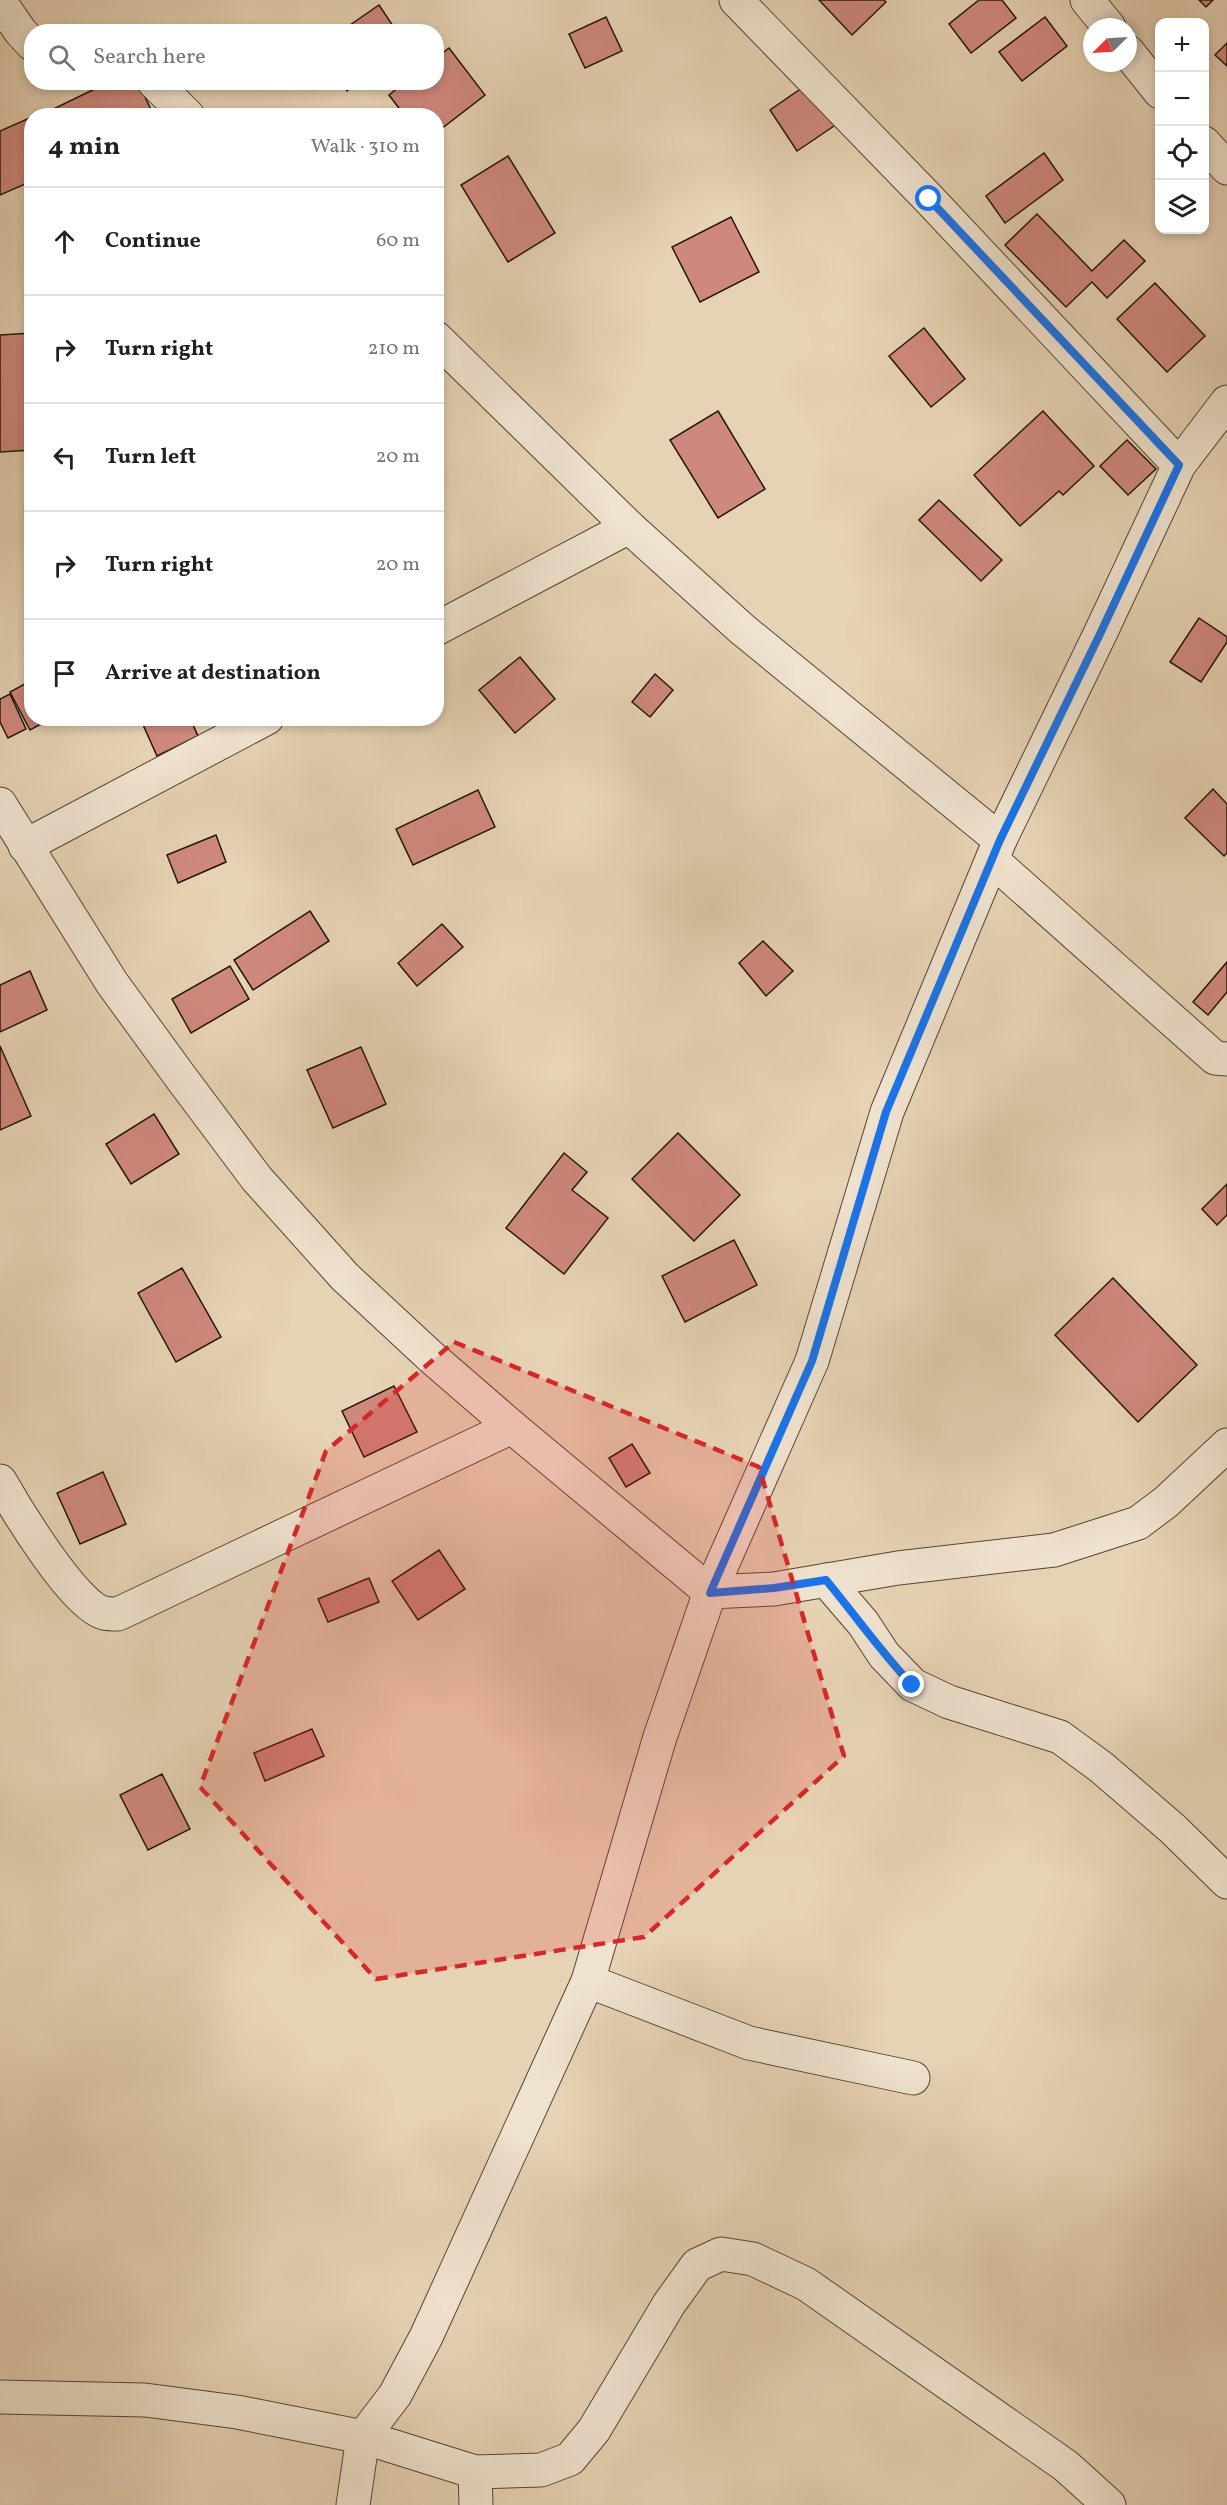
<!DOCTYPE html>
<html lang="en">
<head>
<meta charset="utf-8">
<style>
  body { margin:0; font-family:Vollkorn,serif; background:#f2f2f2; color:#202124 }
  .controls { position:absolute; right:18px; top:18px; display:grid; overflow:hidden; border-radius:12px; box-shadow:0 3px 9px #0003 }
  .controls button { width:54px; height:54px; display:grid; place-items:center; padding:0; border:0; border-bottom:2px solid #e0e0e0; background:#fff; color:#202124; font:30px sans-serif }
  .compass { position:absolute; left:1083px; top:18px; width:54px; height:54px; border-radius:50%; background:#fff; box-shadow:0 3px 9px #0003; rotate:246deg }
  .stop { position:absolute; width:18px; height:18px; margin:-14px; border:4px solid #1a73e8; border-radius:50%; background:#fff }
  .stop.end { background:#1a73e8; border-color:#fff; box-shadow:0 2px 6px #0008 }
  .list { margin:0; padding:0; list-style:none }
  h2 { display:flex; justify-content:space-between; align-items:center; height:78px; margin:0; padding:0 24px; font-size:26px }
  h2 small { font-size:20px; font-weight:400; color:#757577 }
  .list li { display:grid; grid-template-columns:39px 1fr auto; gap:18px; align-items:center; box-sizing:border-box; height:108px; padding:0 24px; border-top:2px solid #e0e0e0 }
  .list b { display:block; font-size:22px; white-space:nowrap }
  .list em { font-size:20px; font-style:normal; color:#757577 }
  .icon { flex:none; width:33px; height:33px; fill:none; stroke:currentColor; stroke-width:2; stroke-linecap:round; stroke-linejoin:round }
  .map { position:relative; flex:none; width:1227px; height:2505px; overflow:hidden }
  .search { position:absolute; background:#fff; box-shadow:0 3px 9px #0003; left:24px; top:24px; width:420px; height:66px; display:flex; align-items:center; gap:15px; box-sizing:border-box; padding:0 21px; border-radius:24px; color:#757577; font-size:22px }
  .panel { position:absolute; background:#fff; box-shadow:0 3px 9px #0003; left:24px; top:108px; width:420px; height:618px; border-radius:24px }
  .map>svg:first-child { display:block }
  .building { fill:#cf887e; stroke:#231608; stroke-width:1.5 }
  .lines { fill:none; stroke-linecap:round; stroke-linejoin:round }
  .minor-casing { stroke:#544533; stroke-width:35 }
  .minor { stroke:#efe2ce; stroke-width:33 }
  .route { stroke:#1a73e8; stroke-width:8 }
  .marked { fill:#d62828; fill-opacity:0.2; stroke:#d62828; stroke-width:4.5; stroke-dasharray:12 8; stroke-linejoin:round }
</style>
</head>
<body>
<div class="map">
<svg width="1227" height="2505" viewBox="0 0 1227 2505">
  <rect width="100%" height="100%" fill="#e6d2b4"/>
  <filter id="stains"><feTurbulence type="fractalNoise" baseFrequency=".00333" numOctaves="4"/><feColorMatrix values="0 0 0 0 .2 0 0 0 0 .09 0 0 0 0 .02 0 0 0 .5 -.17"/></filter>
  <radialGradient id="worn" r=".72"><stop offset=".6" stop-color="#630" stop-opacity="0"/><stop offset="1" stop-color="#630" stop-opacity=".3"/></radialGradient>
  <g class="building">
    <path d="M819,0H884L886,2L852,35Z"/>
    <path d="M979,0H1002L1016,18L971,53L949,24Z"/>
    <path d="M1199,0H1213L1206,7Z"/>
    <path d="M379,5L397,32H340Z"/>
    <path d="M606,17L622,51L585,68L569,34Z"/>
    <path d="M1045,17L1067,46L1022,81L999,52Z"/>
    <path d="M1227,43V66L1215,55Z"/>
    <path d="M449,48L485,95L436,133V116H405L389,95L405,82H436V58Z"/>
    <path d="M109,82H138L154,116H39Z"/>
    <path d="M341,82H358L347,91Z"/>
    <path d="M805,86L840,122L797,151L770,110Z"/>
    <path d="M32,117V181L0,195V131Z"/>
    <path d="M1044,153L1063,180L1005,223L986,196Z"/>
    <path d="M508,156L555,233L508,262L461,185Z"/>
    <path d="M1037,214L1092,271L1124,240L1145,261L1107,298L1092,282L1066,307L1005,245Z"/>
    <path d="M731,217L759,272L700,302L672,247Z"/>
    <path d="M1155,283L1205,336L1167,372L1117,319Z"/>
    <path d="M924,328L965,379L931,407L889,356Z"/>
    <path d="M32,333V450L0,452V335Z"/>
    <path d="M718,411L765,489L718,518L670,440Z"/>
    <path d="M1043,411L1094,466L1063,495L1059,491L1020,526L974,475Z"/>
    <path d="M1127,440L1156,469L1128,495L1100,466Z"/>
    <path d="M939,500L1002,560L981,581L919,520Z"/>
    <path d="M1199,618L1227,637V642L1201,682L1170,662Z"/>
    <path d="M520,657L555,699L515,733L479,690Z"/>
    <path d="M655,674L673,690L650,717L632,702Z"/>
    <path d="M32,680V718H52L30,730L10,692Z"/>
    <path d="M10,694L26,729L8,738L0,722V699Z"/>
    <path d="M140,718H190L198,736L157,756Z"/>
    <path d="M1213,789L1227,804V853L1224,856L1185,818Z"/>
    <path d="M478,790L495,827L413,865L396,829Z"/>
    <path d="M216,835L226,862L178,883L167,855Z"/>
    <path d="M310,911L329,941L253,990L234,960Z"/>
    <path d="M442,924L463,947L417,986L398,963Z"/>
    <path d="M763,941L793,971L766,996L739,963Z"/>
    <path d="M1227,962V992L1208,1015L1193,1002Z"/>
    <path d="M230,966L249,999L191,1033L172,999Z"/>
    <path d="M30,971L47,1010L0,1032V985Z"/>
    <path d="M0,1046L31,1116L0,1130Z"/>
    <path d="M361,1047L386,1104L333,1128L307,1070Z"/>
    <path d="M154,1114L179,1154L131,1184L106,1144Z"/>
    <path d="M678,1133L740,1195L694,1241L632,1179Z"/>
    <path d="M564,1153L587,1172L572,1190L608,1218L564,1274L506,1228Z"/>
    <path d="M1227,1184V1215L1217,1225L1202,1209Z"/>
    <path d="M734,1240L757,1285L685,1322L662,1276Z"/>
    <path d="M182,1268L221,1337L176,1362L138,1293Z"/>
    <path d="M1113,1278L1197,1365L1138,1422L1055,1335Z"/>
    <path d="M394,1386L417,1432L364,1457L342,1411Z"/>
    <path d="M632,1444L650,1473L626,1487L609,1458Z"/>
    <path d="M103,1472L126,1524L80,1544L57,1493Z"/>
    <path d="M439,1550L465,1589L418,1620L392,1581Z"/>
    <path d="M369,1578L379,1602L328,1622L318,1599Z"/>
    <path d="M312,1729L324,1756L265,1781L254,1753Z"/>
    <path d="M162,1774L190,1829L148,1850L120,1795Z"/>
  </g>
  <g class="lines">
    <g class="minor-casing">
      <g id="minor">
        <path d="M736,0L929,199L1179,465"/>
        <path d="M1087,0L1109,27"/>
        <path d="M0,2L20,31L32,44"/>
        <path d="M1128,52L1160,92"/>
        <path d="M154,82L188,116"/>
        <path d="M1204,143L1227,168"/>
        <path d="M436,338L629,527L742,629L1000,840"/>
        <path d="M436,629L629,527"/>
        <path d="M0,804L112,983L182,1079L257,1179L345,1277L430,1356L512,1427L710,1592L774,1589L898,1568L1054,1550L1138,1523L1166,1502L1227,1445"/>
        <path d="M25,846L267,718"/>
        <path d="M992,860L1215,1058L1227,1059"/>
        <path d="M0,1481C16,1509 75,1607 104,1613C108,1614 114,1614 118,1614L512,1427"/>
        <path d="M826,1580L863,1623L884,1655L913,1685L949,1702L1060,1737L1101,1767L1173,1829L1227,1882"/>
        <path d="M588,1981L749,2043L913,2078"/>
        <path d="M0,2397L145,2400L237,2412L363,2437L475,2472L541,2470L570,2459L594,2430L669,2304L697,2265L721,2254L753,2259L806,2284L1066,2466L1109,2505"/>
        <path d="M475,2472L476,2505"/>
        <path d="M353,2505L363,2437L395,2395L426,2337L588,1981L660,1737L710,1592L812,1361L887,1112L1000,840L1100,634L1179,465L1227,402"/>
      </g>
    </g>
    <use href="#minor" class="minor"/>
  </g>
  <g class="lines">
    <path class="route" d="M912,1685C881,1652 855,1615 826,1580L774,1588L710,1593L812,1361L886,1112L1000,840L1100,634L1179,465L929,199"/>
  </g>
  <path class="marked" d="M454,1342L759,1467L844,1756L644,1937L376,1979L200,1787L326,1451Z"/>
  <rect width="100%" height="100%" filter="url(#stains)"/>
  <rect width="100%" height="100%" fill="url(#worn)"/>
</svg>
<div class="controls">
<button>+</button>
<button>−</button>
<button><svg class="icon" aria-label="locate" viewBox="0 0 24 24"><circle cx="12" cy="12" r="6"/><path d="M12 2v4M12 18v4M2 12h4M18 12h4"/></svg></button>
<button><svg class="icon" aria-label="layers" viewBox="0 0 24 24"><path d="M12 4l9 5-9 5-9-5zM3 14l9 5 9-5"/></svg></button>
</div>
<svg class="compass" viewBox="-18 -18 36 36"><path d="M0-13l5 13h-10z" fill="#e53935"/><path d="M0 13l5-13h-10z" fill="#757577"/></svg>
<div class="stop" style="left:929px;top:199px"></div>
<div class="stop end" style="left:912px;top:1685px"></div>
<div class="search"><svg class="icon" aria-label="search" viewBox="0 0 24 24"><circle cx="10" cy="10" r="6"/><path d="M15 15l6 6"/></svg>Search here</div>
<section class="panel">
<h2>4 min<small>Walk · 310 m</small></h2>
<ul class="list">
<li><svg class="icon" aria-label="ahead" viewBox="0 0 24 24"><path d="M12 20V5M6 11l6-6 6 6"/></svg><div><b>Continue</b></div><em>60 m</em></li>
<li><svg class="icon" aria-label="right" viewBox="0 0 24 24"><path d="M7 20v-9h11M14 6l5 5-5 5"/></svg><div><b>Turn right</b></div><em>210 m</em></li>
<li><svg class="icon" aria-label="left" viewBox="0 0 24 24"><path d="M17 20v-9H6M10 6l-5 5 5 5"/></svg><div><b>Turn left</b></div><em>20 m</em></li>
<li><svg class="icon" aria-label="right" viewBox="0 0 24 24"><path d="M7 20v-9h11M14 6l5 5-5 5"/></svg><div><b>Turn right</b></div><em>20 m</em></li>
<li><svg class="icon" aria-label="arrive" viewBox="0 0 24 24"><path d="M6 21V4h12l-3 4 3 4H6"/></svg><div><b>Arrive at destination</b></div></li>
</ul>
</section>
</div>
</body>
</html>
